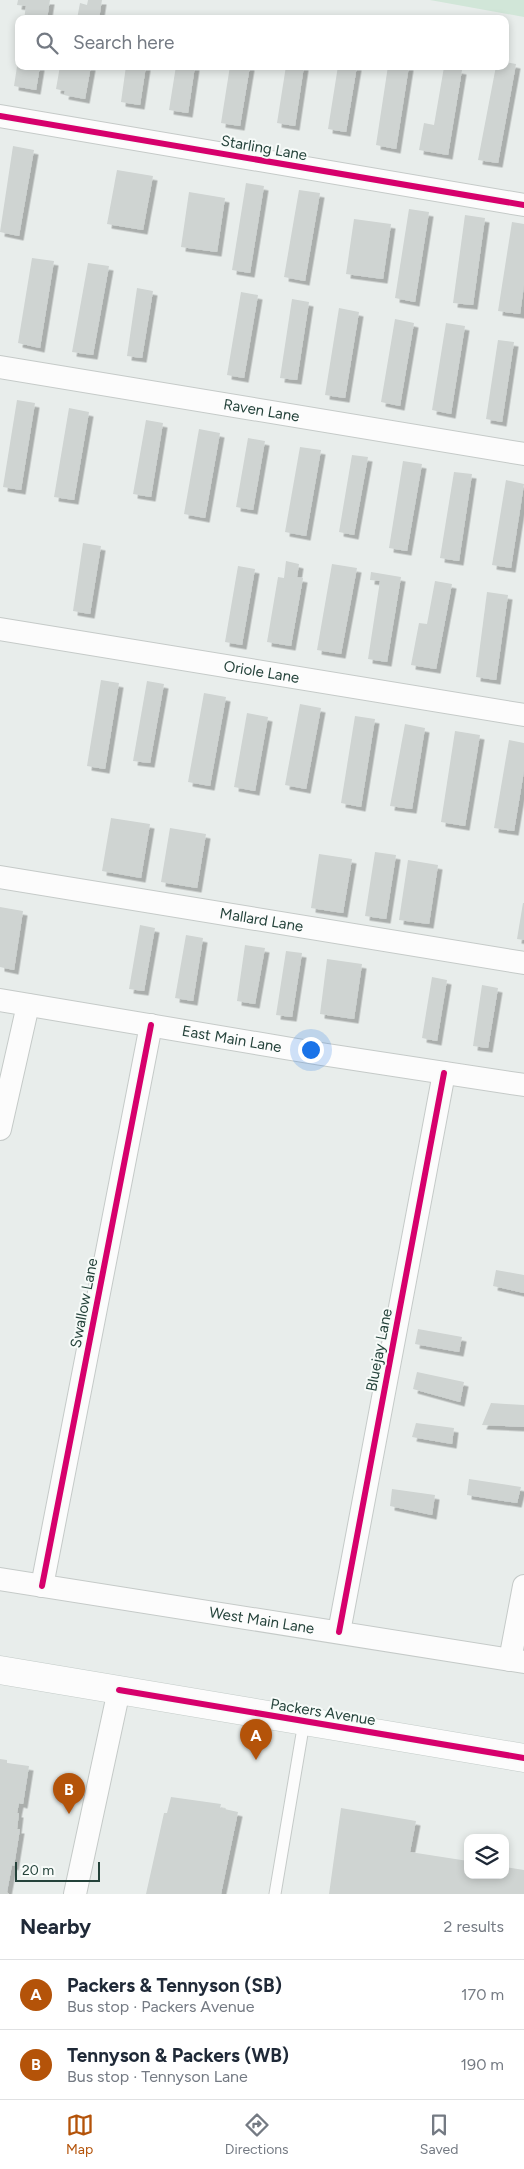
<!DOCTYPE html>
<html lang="en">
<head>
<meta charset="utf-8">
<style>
  body { margin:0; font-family:Figtree,sans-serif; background:#f6f6f7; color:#1f2937 }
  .controls { position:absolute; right:15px; bottom:15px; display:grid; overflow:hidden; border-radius:10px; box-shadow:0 2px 8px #0003 }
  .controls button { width:45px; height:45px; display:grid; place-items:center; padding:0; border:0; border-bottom:1px solid #e0e1e3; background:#fff; color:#1f2937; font:25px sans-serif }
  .scale { position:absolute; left:15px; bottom:12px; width:85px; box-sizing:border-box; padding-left:5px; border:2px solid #24423a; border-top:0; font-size:14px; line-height:18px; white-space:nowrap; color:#24423a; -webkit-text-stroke:4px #f7fbf9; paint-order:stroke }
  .you { position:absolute; left:310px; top:1049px; width:18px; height:18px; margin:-12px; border:4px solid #fff; border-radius:50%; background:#1a73e8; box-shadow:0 0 0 8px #1a73e833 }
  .badge { display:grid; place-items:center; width:32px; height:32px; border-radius:50%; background:#b45309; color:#fff; font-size:16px; font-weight:700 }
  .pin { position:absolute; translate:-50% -41px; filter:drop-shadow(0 1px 2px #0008) }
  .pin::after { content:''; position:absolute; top:26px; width:18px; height:15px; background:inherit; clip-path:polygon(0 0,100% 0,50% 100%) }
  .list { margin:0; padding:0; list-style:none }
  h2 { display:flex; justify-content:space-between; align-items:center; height:65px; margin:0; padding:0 20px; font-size:21px }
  h2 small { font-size:16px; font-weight:400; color:#747a83 }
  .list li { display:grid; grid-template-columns:32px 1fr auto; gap:15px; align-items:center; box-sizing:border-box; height:70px; padding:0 20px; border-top:1px solid #e0e1e3 }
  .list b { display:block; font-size:19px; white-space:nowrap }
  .list p { margin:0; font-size:16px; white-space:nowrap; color:#747a83 }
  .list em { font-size:16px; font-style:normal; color:#747a83 }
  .icon { flex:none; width:28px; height:28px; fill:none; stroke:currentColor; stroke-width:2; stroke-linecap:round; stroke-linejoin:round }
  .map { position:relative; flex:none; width:524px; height:1894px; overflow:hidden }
  .search { position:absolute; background:#fff; box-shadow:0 2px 8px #0003; left:15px; right:15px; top:15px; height:55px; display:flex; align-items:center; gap:12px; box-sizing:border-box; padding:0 18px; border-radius:10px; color:#747a83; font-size:19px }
  .sheet { height:205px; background:#fff }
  nav { display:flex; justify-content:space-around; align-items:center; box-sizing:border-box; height:70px; border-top:1px solid #e0e1e3; background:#fff; font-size:14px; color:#747a83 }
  nav a { display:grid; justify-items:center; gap:2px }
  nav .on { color:#b45309 }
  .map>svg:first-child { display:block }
  .green { fill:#d1e6d8 }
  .building { fill:#cfd4d2; filter:url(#shadow) }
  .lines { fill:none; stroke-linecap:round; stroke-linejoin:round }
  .lane-casing { stroke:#c5cac8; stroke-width:13 }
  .street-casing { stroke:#c5cac8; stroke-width:24 }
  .secondary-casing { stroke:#c3cbc8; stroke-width:29 }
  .lane { stroke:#fcfcfc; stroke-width:11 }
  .street { stroke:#fcfcfc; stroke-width:22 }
  .secondary { stroke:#fcfcfc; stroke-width:28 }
  .cycleway-casing { stroke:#f7fbf9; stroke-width:9 }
  .cycleway { stroke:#d6006c; stroke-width:6 }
  .labels { text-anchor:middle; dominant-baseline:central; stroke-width:4; stroke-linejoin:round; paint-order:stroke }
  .street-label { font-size:15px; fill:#24423a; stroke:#f7fbf9 }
</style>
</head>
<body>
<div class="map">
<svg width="524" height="1894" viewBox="0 0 524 1894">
  <defs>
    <filter id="shadow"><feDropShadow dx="4.5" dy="4.5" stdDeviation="0" flood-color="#0004"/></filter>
  </defs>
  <rect width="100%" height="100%" fill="#e8edeb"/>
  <path class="green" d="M430,0H524V17Z"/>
  <g class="building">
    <path d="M18,0H50L47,19H24L26,6L17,5Z"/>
    <path d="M88,0H102L99,19H77L80,3L87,5Z"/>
    <path d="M18,60L19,66H40L36,90L14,86Z"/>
    <path d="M505,62L516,64L498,163L478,160L496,66H505Z"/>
    <path d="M60,66H91L85,99L64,95L65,91L56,89Z"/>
    <path d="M126,66H146L140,105L121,102Z"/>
    <path d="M176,66H195L188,113L169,110Z"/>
    <path d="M230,66H250L240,126L221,123Z"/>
    <path d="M286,66H304L295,126L277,123Z"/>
    <path d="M338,66H357L346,132L328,129Z"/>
    <path d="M388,66H409L396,149L376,145Z"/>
    <path d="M444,67L462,70L448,155L419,150L424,123L434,125Z"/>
    <path d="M13,146L34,150L19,236L0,232Z"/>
    <path d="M117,170L153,176L143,230L107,224Z"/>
    <path d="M246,183L264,186L250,273L232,270Z"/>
    <path d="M299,190L320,193L305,281L284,277Z"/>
    <path d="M189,192L225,198L217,252L181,247Z"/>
    <path d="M409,209L429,212L415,302L395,298Z"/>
    <path d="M465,215L485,218L473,305L453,303Z"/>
    <path d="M354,219L391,224L383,279L346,274Z"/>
    <path d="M512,222L524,224V285L520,314L498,311Z"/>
    <path d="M32,258L54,261L40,348L18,343Z"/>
    <path d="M88,263L109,266L93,355L72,352Z"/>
    <path d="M137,288L153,291L142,358L127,356Z"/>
    <path d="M241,292L258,295L244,378L227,375Z"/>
    <path d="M292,299L309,302L297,380L280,378Z"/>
    <path d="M339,308L359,312L345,398L325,395Z"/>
    <path d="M395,319L414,323L400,406L381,402Z"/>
    <path d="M446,323L465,326L451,414L432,410Z"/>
    <path d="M498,340L514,342L502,422L486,419Z"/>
    <path d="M17,400L35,403L21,490L3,487Z"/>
    <path d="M69,408L89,412L74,500L54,497Z"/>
    <path d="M146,420L163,423L151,497L133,494Z"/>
    <path d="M199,429L220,433L205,518L184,514Z"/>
    <path d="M248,438L265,441L253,510L236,507Z"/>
    <path d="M300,447L321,450L306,536L285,532Z"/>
    <path d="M352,455L368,457L354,535L339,532Z"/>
    <path d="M403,461L422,464L407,551L389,548Z"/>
    <path d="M454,472L472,474L459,561L440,558Z"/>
    <path d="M506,480L524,484L511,568L492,565Z"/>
    <path d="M83,543L101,546L90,614L73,611Z"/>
    <path d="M286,561L299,564L297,577L303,578L291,646L267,642L278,577L284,578Z"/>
    <path d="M332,564L357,568L341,654L317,650Z"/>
    <path d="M238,566L255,569L242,645L225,642Z"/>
    <path d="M371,572L401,577L387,662L368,659L380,581L370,580Z"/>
    <path d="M435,581L452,584L436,669L411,665L419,623L427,624Z"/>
    <path d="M487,592L508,595L496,680L476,677Z"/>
    <path d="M101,680L119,683L105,769L87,766Z"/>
    <path d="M147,681L164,684L150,763L133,761Z"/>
    <path d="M204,693L226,697L210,786L188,782Z"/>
    <path d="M300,704L321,708L306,789L285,785Z"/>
    <path d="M247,713L268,717L255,791L234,787Z"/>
    <path d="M355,716L375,719L361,807L341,803Z"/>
    <path d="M405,724L425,728L412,809L390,806Z"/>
    <path d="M455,731L480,735L465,826L441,822Z"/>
    <path d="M509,740L524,743V771L514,831L494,828Z"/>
    <path d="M111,818L150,824L141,878L102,871Z"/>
    <path d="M170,828L206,834L197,888L161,882Z"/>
    <path d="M375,852L396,855L386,919L365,916Z"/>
    <path d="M319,854L352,859L343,913L311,908Z"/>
    <path d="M408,860L438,865L429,924L399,920Z"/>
    <path d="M523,903H524V940L517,939Z"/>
    <path d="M0,907L23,911L14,970L0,967Z"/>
    <path d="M140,925L155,928L144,991L129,989Z"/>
    <path d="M186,935L203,938L193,1001L175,998Z"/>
    <path d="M245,945L265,948L255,1004L237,1001Z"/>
    <path d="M286,951L302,953L292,1017L276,1015Z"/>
    <path d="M327,959L362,964L354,1019L320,1014Z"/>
    <path d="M432,977L447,980L437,1041L422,1038Z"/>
    <path d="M482,985L498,988L488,1048L473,1046Z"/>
    <path d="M496,1270L524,1275V1293L493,1286Z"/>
    <path d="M418,1329L462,1337L459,1352L415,1344Z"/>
    <path d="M417,1372L464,1382L460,1402L413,1389Z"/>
    <path d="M491,1403L524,1405V1427L482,1425Z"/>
    <path d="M416,1423L454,1428L452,1444L412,1437Z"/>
    <path d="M469,1479L521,1487L517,1503L467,1495Z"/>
    <path d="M392,1489L435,1495L432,1515L390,1506Z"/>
    <path d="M0,1759L7,1760V1763L29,1766L23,1804L19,1803L17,1813H19L17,1829H20L14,1866L12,1865L7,1892L9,1894H0Z"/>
    <path d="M171,1797L221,1804L220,1808L238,1812L221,1894H146L164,1813H167Z"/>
    <path d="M341,1808L416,1821L410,1852L468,1861V1875H505V1867L524,1870V1894H329Z"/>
  </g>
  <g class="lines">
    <g class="lane-casing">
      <path id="lane" d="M275,1894L304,1722"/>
    </g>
    <g class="street-casing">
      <g id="street">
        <path d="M0,116L524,205"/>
        <path id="s1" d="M0,367L524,454"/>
        <path id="s2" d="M0,629L524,715"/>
        <path id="s3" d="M0,877L524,963"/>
        <path id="s4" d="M0,1000L321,1054L524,1085"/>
        <path d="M0,1129L28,1005"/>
        <path id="s5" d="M0,1579L524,1662"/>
        <path d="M42,1586L151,1025"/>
        <path d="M339,1632L444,1073"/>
        <path d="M510,1660L524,1586"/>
        <path d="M75,1894L119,1690"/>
      </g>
    </g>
    <g class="secondary-casing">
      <path id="secondary" d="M0,1670L524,1758"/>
    </g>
    <use href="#lane" class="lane"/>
    <use href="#street" class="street"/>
    <use href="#secondary" class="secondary"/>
    <g class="cycleway-casing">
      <g id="cycleway">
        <path d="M0,116L524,205"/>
        <path d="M42,1586L151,1025"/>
        <path d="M339,1632L444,1073"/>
        <path d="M119,1690L524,1758"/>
      </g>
    </g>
    <use href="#cycleway" class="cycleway"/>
  </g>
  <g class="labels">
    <g class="street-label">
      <text transform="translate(264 148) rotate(10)">Starling Lane</text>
      <text stroke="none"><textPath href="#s1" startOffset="265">Raven Lane</textPath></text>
      <text stroke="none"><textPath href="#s2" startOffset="265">Oriole Lane</textPath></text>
      <text stroke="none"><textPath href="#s3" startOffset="265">Mallard Lane</textPath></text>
      <text stroke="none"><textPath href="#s4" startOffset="235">East Main Lane</textPath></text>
      <text transform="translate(84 1303) rotate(-79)">Swallow Lane</text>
      <text transform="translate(379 1350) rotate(-79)">Bluejay Lane</text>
      <text stroke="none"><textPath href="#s5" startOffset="265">West Main Lane</textPath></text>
      <text transform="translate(323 1712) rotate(9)">Packers Avenue</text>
    </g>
  </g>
</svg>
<div class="controls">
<button><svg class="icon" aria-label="layers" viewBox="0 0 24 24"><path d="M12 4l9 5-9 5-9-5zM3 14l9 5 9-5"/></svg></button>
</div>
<div class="scale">20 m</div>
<div class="you"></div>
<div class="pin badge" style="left:256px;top:1760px">A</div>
<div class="pin badge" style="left:69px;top:1814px">B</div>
<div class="search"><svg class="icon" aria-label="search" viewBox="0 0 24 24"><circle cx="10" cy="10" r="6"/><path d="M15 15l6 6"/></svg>Search here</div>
</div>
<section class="sheet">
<h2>Nearby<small>2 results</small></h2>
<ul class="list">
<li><span class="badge">A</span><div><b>Packers &amp; Tennyson (SB)</b><p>Bus stop · Packers Avenue</p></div><em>170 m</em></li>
<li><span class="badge">B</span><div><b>Tennyson &amp; Packers (WB)</b><p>Bus stop · Tennyson Lane</p></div><em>190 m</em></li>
</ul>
</section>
<nav>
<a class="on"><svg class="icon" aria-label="map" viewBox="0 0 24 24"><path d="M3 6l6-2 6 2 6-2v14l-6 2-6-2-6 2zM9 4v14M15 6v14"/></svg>Map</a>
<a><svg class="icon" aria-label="directions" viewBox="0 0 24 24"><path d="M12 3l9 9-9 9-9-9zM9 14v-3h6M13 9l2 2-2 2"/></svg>Directions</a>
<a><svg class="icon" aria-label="saved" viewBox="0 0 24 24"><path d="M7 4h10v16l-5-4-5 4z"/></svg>Saved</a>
</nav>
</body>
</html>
